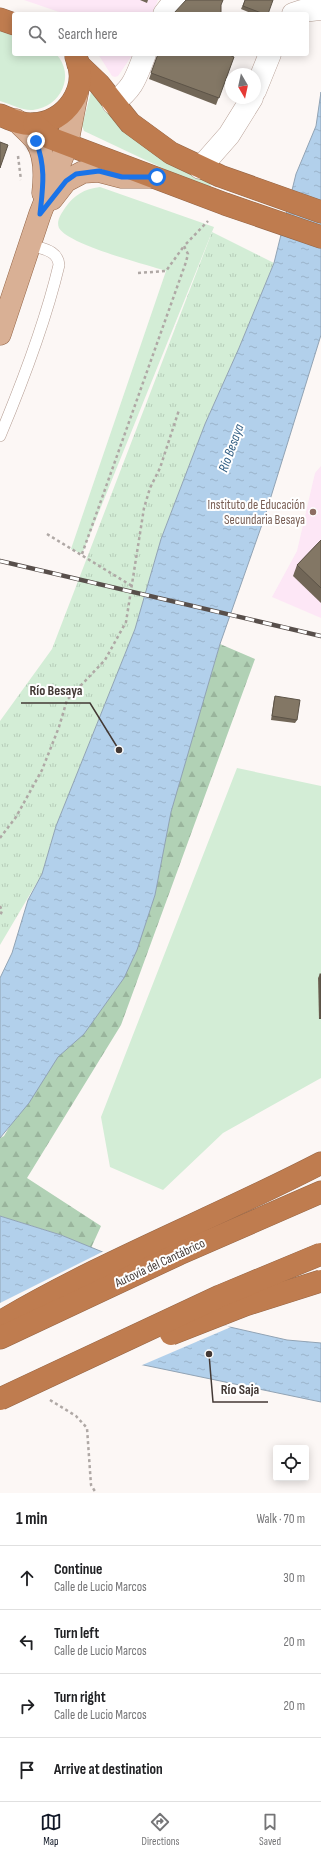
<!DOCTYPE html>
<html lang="en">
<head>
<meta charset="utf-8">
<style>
  body { margin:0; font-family:"Sofia Sans Condensed",sans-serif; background:#f2f2f2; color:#202124 }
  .controls { position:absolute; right:12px; bottom:12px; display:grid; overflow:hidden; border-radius:4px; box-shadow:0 2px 10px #0003 }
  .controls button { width:36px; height:36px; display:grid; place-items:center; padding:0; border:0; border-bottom:1px solid #e0e0e0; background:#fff; color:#202124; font:20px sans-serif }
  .compass { position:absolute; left:225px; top:68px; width:36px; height:36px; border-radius:50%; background:#fff; box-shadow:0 2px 10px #0003; rotate:171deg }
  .stop { position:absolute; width:12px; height:12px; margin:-9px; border:3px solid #1a73e8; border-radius:50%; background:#fff }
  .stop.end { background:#1a73e8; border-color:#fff; box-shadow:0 1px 4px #0008 }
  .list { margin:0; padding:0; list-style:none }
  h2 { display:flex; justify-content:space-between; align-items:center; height:52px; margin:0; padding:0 16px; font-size:17px }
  h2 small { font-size:13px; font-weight:400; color:#757577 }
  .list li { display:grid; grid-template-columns:26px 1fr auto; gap:12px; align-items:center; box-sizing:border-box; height:64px; padding:0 16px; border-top:1px solid #e0e0e0 }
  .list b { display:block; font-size:15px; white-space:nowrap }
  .list p { margin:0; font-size:13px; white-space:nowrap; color:#757577 }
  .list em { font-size:13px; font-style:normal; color:#757577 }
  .icon { flex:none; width:22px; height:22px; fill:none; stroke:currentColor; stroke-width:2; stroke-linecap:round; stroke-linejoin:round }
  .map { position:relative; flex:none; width:321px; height:1493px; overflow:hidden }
  .search { position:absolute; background:#fff; box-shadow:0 2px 10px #0003; left:12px; right:12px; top:12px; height:44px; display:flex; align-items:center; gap:10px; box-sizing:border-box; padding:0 14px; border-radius:4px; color:#757577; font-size:15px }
  .sheet { height:308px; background:#fff }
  nav { display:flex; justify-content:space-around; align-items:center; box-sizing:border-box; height:56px; border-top:1px solid #e0e0e0; background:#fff; font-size:11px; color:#757577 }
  nav a { display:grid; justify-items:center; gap:2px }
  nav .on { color:#111827 }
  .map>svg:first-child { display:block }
  .education { fill:#fde7f6 }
  .grass { fill:#d3edd6 }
  .forest { fill:url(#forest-firs) }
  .park { fill:url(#park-tufts) }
  .water { fill:url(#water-ripples); stroke:#91a3b4 }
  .pier { fill:#fcf7f5 }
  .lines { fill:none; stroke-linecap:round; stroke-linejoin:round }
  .lane-casing { stroke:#b69f95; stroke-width:12 }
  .street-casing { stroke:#b69f95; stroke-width:23 }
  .primary-casing { stroke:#946546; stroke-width:23 }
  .highway-casing { stroke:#946546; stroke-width:23 }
  .path { stroke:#afa8a5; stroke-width:2.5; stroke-dasharray:3 3; stroke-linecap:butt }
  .lane { stroke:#fff; stroke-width:11 }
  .street { stroke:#fff; stroke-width:22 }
  .primary { stroke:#d9b095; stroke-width:22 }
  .highway { stroke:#bf7c4f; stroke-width:22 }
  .rail-casing { stroke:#584f4b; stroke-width:4.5 }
  .rail { stroke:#fff; stroke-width:3; stroke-dasharray:9; stroke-linecap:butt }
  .highway-bridge-casing { stroke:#946546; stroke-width:23; stroke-linecap:butt }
  .highway-bridge { stroke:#bf7c4f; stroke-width:22 }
  .wall { fill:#716657 }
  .shaded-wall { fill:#5c5347 }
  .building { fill:#837765; stroke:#5c5347 }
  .route { stroke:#1a73e8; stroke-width:5 }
  .education-dot { fill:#8d6e63; stroke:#fff; stroke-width:1.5 }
  .labels { text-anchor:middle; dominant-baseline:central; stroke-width:4; stroke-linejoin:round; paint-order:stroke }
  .education-label { font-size:13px; fill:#785e54; stroke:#fff; text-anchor:end }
  .street-label { font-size:13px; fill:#433935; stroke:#fff }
  .water-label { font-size:14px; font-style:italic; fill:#2c5a80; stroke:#fff }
  .leader { fill:none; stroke:#433935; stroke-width:1.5 }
  .callout-dot { fill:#433935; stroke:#fff; stroke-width:1.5 }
  .callout-label { font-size:14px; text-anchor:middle; font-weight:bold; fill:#433935; stroke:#fff; stroke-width:4; stroke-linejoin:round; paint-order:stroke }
</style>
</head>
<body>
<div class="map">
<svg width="321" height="1493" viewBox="0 0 321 1493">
  <defs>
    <pattern id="forest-firs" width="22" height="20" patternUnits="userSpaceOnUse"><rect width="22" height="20" fill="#b1d1b5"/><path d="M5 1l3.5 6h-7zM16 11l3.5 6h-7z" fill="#99b49c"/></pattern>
    <pattern id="park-tufts" width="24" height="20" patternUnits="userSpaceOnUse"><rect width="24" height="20" fill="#d3edd6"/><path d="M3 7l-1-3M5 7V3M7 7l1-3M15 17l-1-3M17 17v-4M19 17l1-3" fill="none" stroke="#b6ccb8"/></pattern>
    <pattern id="water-ripples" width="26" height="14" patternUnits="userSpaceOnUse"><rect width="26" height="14" fill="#b2d0eb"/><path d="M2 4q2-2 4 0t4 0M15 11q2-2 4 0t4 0" fill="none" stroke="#9ab3ca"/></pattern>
  </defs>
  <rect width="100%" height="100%" fill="#fcf7f5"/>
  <g class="education">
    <path d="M24,0H158L152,14H65Z"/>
    <path d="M98,54H133L118,76L115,77L112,76Z"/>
    <path d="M321,466V618L272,597L297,551L315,473Z"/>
  </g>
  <g class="grass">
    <path d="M0,31L14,36V54H56C76,75 61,107 33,110C23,111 10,104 0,101Z"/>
    <path d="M92,88L210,183L211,187L175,174L84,131L82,126Z"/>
    <path d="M100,187L214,227L82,554L71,549L166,271C145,264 69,245 59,228C56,221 61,214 65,208C74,195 84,189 100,187Z"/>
    <path d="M237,768L321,786V1078L223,1133L163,1190L110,1167L101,1117Z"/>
  </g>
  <path class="forest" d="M220,644L255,659L121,1025L27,1178L101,1226L91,1248L61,1235L0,1216V1138L4,1136L128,923Z"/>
  <path class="park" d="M212,232L274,263L239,348L205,424L161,539L135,629L56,826L42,874L0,945V721L52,649Z"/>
  <g class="water">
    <path d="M321,92V335L265,516L220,644L171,812L155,895L137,950L124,978L84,1034L58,1057L29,1103L0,1138V978L12,953L28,900L42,874L56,826L135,629L161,539L205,424L239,348L274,263L296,174L316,126Z"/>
    <path d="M0,1216L61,1235L110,1255L212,1323L287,1340L321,1343V1402L134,1363L0,1321Z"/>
  </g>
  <path class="pier" d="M104,1251L167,1281L213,1322L231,1327L140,1366L66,1347L12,1325L0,1324V1303Z"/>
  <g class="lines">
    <g class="lane-casing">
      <path id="lane" d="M0,436C23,381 45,324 59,265C58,250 42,249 31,245"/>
    </g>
    <g class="street-casing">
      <g id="street">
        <path d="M164,14L175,0"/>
        <path d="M293,14L302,11L321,9"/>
        <path d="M255,91L270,54"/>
        <path d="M113,103C134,88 136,77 145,54"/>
        <path d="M200,168L229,135L252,98"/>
      </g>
    </g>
    <g class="primary-casing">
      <g id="primary">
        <path d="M16,120C22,127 31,134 36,141C46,156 45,176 43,193"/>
        <path d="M52,199L66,181L83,172L99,171L122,177H150"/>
        <path d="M0,334L40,214L67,145L77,94"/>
      </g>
    </g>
    <g class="highway-casing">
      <g id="highway">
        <path d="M0,19L14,24"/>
        <path d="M78,64L99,84L130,123L171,153L220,176L321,212"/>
        <path d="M0,115C10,119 22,125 33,124C66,123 90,88 76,57"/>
        <path d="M34,124L50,138L225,204L321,237"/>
        <path d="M0,1322C103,1261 215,1218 321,1163"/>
        <path d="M0,1338L179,1254L321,1192"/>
      </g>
    </g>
    <g class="path">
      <path d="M18,156L21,180"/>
      <path d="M138,273L166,271L184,246"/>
      <path d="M47,534L132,586"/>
      <path d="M82,554L186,262L188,254L184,246L208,221"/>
      <path d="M0,838L16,817L42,770L59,727L67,700L105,660L126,622L144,508L150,488L160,468L179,410"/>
      <path d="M0,906L2,911L0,916"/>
      <path d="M50,1400L76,1416L87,1428L91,1485L96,1493"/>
    </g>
    <use href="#lane" class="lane"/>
    <use href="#street" class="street"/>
    <use href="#primary" class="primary"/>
    <use href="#highway" class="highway"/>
    <g class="rail-casing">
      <path id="rail" d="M0,561L321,636"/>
    </g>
    <use href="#rail" class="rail"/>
    <g class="highway-bridge-casing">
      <g id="highway-bridge">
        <path d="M171,1334L245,1305L321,1281"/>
        <path d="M0,1399L220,1296L321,1254"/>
      </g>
    </g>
    <use href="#highway-bridge" class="highway-bridge"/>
  </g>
  <g class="wall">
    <path d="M140,0H148L147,3Z"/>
    <path d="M245,0L268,14H253L241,9Z"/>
    <path d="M158,54L234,57L216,105L149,79Z"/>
    <path d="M321,540V603L293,576L297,565Z"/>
    <path d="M275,696L297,720L295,723L271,720L274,699Z"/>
    <path d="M320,974H321V1019H319L318,978Z"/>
  </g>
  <path class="shaded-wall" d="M320,1016H321V1019H319Z"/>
  <g class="building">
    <path d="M186,0H223L221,5V14H173L174,13Z"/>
    <path d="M245,0H273L268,14H264L243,6Z"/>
    <path d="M158,54H227L234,57L219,98L151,73Z"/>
    <path d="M0,142L8,145L0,168Z"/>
    <path d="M321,540V588L297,565Z"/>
    <path d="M275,696L300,700L297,720L272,716Z"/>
    <rect x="320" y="974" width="1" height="42"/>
  </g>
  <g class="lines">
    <path class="route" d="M36,141C46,168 43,186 40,214L66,181L76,174L99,171L122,177H157"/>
  </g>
  <circle class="education-dot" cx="313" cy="512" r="4"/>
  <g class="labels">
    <g class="education-label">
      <text x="305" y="505">Instituto de Educación<tspan x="305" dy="15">Secundaria Besaya</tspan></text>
    </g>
    <g class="street-label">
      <text transform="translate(160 1263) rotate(-25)">Autovía del Cantábrico</text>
    </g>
    <g class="water-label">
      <text transform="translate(231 448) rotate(-70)">Río Besaya</text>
    </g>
  </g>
  <path class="leader" d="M119 750L90 703H21M209 1354L213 1402H268"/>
  <g class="callout-dot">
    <circle cx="119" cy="750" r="4"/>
    <circle cx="209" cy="1354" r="4"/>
  </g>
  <g class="callout-label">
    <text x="56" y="695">Río Besaya</text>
    <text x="240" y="1394">Río Saja</text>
  </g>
</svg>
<div class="controls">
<button><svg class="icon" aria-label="locate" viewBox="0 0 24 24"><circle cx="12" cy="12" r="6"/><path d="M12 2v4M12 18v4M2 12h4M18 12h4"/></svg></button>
</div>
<svg class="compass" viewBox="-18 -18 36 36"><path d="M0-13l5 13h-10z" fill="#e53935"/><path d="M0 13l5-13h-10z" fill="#757577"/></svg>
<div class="stop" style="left:157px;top:177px"></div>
<div class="stop end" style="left:36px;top:141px"></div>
<div class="search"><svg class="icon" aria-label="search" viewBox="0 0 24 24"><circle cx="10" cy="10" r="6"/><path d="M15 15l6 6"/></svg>Search here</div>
</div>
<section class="sheet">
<h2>1 min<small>Walk · 70 m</small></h2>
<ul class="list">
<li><svg class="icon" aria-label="ahead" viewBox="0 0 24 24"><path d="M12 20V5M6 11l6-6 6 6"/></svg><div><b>Continue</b><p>Calle de Lucio Marcos</p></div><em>30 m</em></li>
<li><svg class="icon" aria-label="left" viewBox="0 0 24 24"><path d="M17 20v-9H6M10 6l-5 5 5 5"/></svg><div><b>Turn left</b><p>Calle de Lucio Marcos</p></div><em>20 m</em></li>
<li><svg class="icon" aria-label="right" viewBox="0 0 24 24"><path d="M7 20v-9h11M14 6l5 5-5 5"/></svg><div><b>Turn right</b><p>Calle de Lucio Marcos</p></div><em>20 m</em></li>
<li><svg class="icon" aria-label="arrive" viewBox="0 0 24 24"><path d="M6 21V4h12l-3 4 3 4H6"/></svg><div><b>Arrive at destination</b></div></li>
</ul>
</section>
<nav>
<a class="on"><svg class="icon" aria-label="map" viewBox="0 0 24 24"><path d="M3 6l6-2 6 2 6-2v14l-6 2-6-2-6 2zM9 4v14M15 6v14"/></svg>Map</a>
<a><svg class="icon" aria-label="directions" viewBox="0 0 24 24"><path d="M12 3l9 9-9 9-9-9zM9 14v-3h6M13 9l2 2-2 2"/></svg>Directions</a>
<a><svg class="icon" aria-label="saved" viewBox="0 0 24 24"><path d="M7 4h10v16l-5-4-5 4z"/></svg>Saved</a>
</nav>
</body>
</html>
